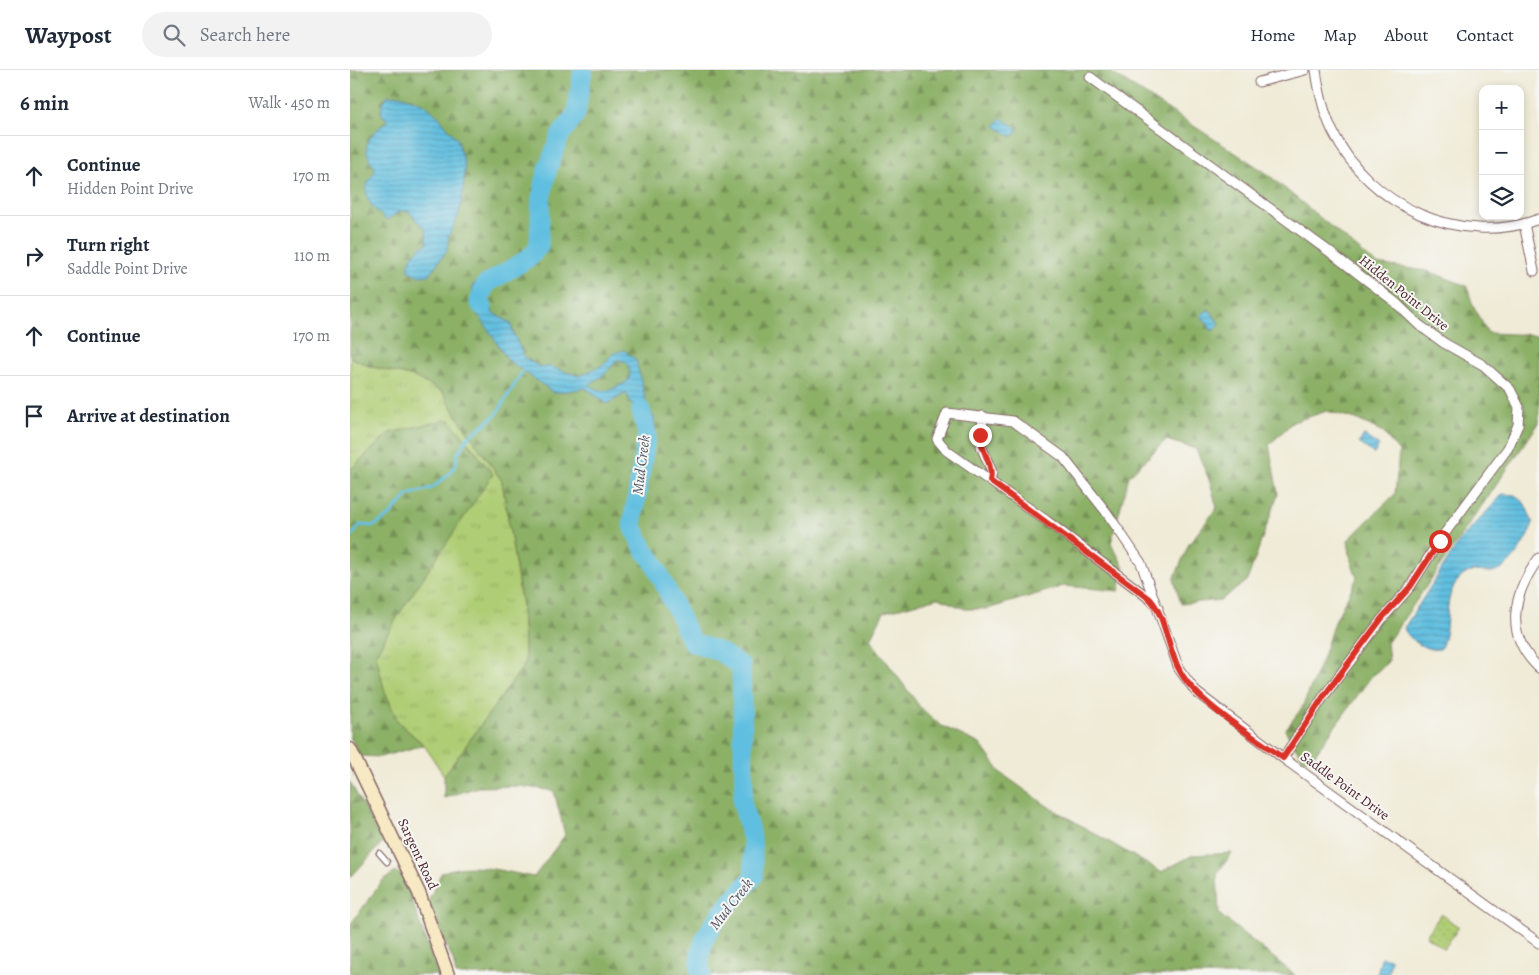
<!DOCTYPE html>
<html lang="en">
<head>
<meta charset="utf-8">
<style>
  body { margin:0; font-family:Alegreya,serif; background:#f2f2f3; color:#1f2937 }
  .controls { position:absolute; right:15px; top:15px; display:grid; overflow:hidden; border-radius:10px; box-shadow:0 2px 8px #0003 }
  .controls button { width:45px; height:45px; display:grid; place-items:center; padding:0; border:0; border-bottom:1px solid #e0e1e3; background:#fff; color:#1f2937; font:25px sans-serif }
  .stop { position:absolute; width:15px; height:15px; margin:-11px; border:4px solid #d93025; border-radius:50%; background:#fff }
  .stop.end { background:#d93025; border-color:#fff; box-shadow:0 1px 5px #0008 }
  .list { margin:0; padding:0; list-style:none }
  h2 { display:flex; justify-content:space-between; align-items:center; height:65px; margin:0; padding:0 20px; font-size:21px }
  h2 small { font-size:16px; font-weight:400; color:#747a83 }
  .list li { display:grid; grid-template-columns:32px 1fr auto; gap:15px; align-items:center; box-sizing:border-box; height:80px; padding:0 20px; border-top:1px solid #e0e1e3 }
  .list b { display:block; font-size:19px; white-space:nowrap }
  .list p { margin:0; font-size:16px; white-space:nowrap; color:#747a83 }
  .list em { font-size:16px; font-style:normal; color:#747a83 }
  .icon { flex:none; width:28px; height:28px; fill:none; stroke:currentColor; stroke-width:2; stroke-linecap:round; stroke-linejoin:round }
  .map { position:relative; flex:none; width:1189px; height:905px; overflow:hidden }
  header { display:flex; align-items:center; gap:30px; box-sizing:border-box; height:70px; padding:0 25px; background:#fff; border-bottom:1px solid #e0e1e3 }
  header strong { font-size:24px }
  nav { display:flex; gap:28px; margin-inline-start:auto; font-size:18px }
  .search { width:350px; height:45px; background:#f2f2f3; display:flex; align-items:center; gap:12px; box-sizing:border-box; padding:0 18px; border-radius:28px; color:#747a83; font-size:19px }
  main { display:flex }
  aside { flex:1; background:#fff }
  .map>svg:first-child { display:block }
  .grass { fill:url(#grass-tufts); stroke:#7c7650 }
  .forest { fill:url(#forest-firs); stroke:#6a6848 }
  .garden { fill:url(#garden-dots); stroke:#7c7650 }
  .water { fill:url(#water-rules); stroke:#566f86; fill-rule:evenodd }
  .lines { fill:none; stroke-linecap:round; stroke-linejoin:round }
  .stream { stroke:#61bfe0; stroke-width:3 }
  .river { stroke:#61bfe0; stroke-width:19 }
  .lane-casing { stroke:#846667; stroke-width:7 }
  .street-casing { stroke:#846667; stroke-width:11 }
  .secondary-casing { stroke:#846667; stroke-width:15 }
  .lane { stroke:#fff; stroke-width:4.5 }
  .street { stroke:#fff; stroke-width:9 }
  .secondary { stroke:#f6e9c3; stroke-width:12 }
  .route { stroke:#d93025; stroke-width:6 }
  .labels { text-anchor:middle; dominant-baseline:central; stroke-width:4; stroke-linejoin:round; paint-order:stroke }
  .street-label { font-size:14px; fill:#4a1f2b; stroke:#f6f6f2 }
  .water-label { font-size:15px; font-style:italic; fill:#52576a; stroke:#f6f6f2 }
</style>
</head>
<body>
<header>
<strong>Waypost</strong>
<div class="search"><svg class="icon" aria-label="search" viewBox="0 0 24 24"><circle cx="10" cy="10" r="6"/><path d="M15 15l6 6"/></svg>Search here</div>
<nav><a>Home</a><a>Map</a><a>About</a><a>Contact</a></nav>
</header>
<main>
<aside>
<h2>6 min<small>Walk · 450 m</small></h2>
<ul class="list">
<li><svg class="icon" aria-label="ahead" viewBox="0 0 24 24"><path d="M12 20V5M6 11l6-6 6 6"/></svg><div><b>Continue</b><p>Hidden Point Drive</p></div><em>170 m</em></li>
<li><svg class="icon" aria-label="right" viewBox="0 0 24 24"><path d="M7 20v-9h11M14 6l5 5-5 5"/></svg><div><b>Turn right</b><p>Saddle Point Drive</p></div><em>110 m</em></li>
<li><svg class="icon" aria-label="ahead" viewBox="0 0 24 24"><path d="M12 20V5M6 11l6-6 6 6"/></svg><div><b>Continue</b></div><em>170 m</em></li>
<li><svg class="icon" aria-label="arrive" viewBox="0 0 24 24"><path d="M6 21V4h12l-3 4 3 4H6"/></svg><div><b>Arrive at destination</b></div></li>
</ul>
</aside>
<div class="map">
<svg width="1189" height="905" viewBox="0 0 1189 905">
  <defs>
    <pattern id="grass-tufts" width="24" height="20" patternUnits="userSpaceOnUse" patternTransform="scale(1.25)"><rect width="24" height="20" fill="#afcd74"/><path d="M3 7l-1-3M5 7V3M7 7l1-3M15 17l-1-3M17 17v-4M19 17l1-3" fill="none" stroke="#98b065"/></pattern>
    <pattern id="forest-firs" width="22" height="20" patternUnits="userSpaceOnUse" patternTransform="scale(1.25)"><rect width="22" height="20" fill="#8bb066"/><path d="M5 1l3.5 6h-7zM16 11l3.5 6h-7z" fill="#748f54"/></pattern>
    <pattern id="garden-dots" width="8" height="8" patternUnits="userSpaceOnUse" patternTransform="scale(1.25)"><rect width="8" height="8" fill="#afcd74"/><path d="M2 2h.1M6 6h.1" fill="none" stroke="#98b065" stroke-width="1.8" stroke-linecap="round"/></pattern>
    <pattern id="water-rules" width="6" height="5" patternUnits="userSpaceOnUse" patternTransform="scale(1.25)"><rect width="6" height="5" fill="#61bfe0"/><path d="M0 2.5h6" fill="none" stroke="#529bb6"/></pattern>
  </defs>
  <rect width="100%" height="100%" fill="#f6f6f2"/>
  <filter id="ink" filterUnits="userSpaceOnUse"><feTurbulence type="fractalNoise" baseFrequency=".02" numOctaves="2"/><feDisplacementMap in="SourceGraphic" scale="10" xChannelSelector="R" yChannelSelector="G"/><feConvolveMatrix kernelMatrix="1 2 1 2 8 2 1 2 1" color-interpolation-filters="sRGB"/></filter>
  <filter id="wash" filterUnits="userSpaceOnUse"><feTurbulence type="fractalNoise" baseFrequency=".0096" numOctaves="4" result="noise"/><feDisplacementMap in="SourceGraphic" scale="20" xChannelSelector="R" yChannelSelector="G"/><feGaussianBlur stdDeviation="1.12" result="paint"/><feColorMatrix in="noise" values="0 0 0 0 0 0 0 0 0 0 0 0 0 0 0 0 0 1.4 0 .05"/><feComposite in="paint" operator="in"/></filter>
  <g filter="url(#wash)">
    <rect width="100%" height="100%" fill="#f0ebd7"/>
    <path class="grass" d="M0,287L19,296L64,307L93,322L103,340L152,411L172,536L175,594L94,706L74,675L48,652L34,619L25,584L49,544L39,363L0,400Z"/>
    <g class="forest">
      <path d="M0,0H757L915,102L1026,194L1078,201L1117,216L1123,236L1138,263L1189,265V353L1037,573L1039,591L1021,607L965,684L954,691L935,660L952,638L972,590L983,555L1007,508L1001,491L998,470L1045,424L1049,382L1033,362L1006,349L977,341L943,352L919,375L928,424L897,511L871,530L831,534L824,509L839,474L867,438L860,412L846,379L816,370L779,406L761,473L774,497L769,521L714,516L637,539H615L588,528L534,542L520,569L570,637L590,655L630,674L651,703L696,735L811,802L843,785L882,783L867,804L869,844L945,905H106L103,890L78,832L91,803C119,790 155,802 184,807L215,765L204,721L169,716L128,717L94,728V706L175,594L172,536L152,411L103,340L93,322L64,307L19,296L0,287Z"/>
      <path d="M99,349L143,404L49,544L26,584L34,619L48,652L74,675L30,687L10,686L0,667V400L39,363Z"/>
      <path d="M0,712L33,772L0,808Z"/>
      <path d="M46,802L53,805L88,905H0V855L33,810Z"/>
    </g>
    <path class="garden" d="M1091,844L1109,857L1094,879L1076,866Z"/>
    <g class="water">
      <path d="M50,25L73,33L89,47L108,70L115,97L113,124L108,147L99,165L97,180L79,205L69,206L58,200C60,186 65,180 77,174L76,160L58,141H50L37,150C26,142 11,128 18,112C21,106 24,105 25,98C8,76 19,65 38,51L31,43L32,35L37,26Z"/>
      <path d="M651,48L668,59L662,67L645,56Z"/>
      <path d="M129,210L141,223L139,230L143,243L161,253L163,262L174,287L192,298L198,296L229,306L251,296L264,283L274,280L286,290L297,335L304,348L306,365L289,363L284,339L276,323L257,334L236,318L204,323L158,290L123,236V215ZM267,290L274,291L278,295L280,304L278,311C261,320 257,325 239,315L256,303Z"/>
      <path d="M859,239L870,255L862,261L851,245Z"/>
      <path d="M1014,365L1029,376L1024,384L1009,373Z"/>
      <path d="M1153,424L1165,425L1175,434L1183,453C1179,467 1159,501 1144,502C1134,503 1123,498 1114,505C1089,523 1103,557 1090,579C1078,582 1058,570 1054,558L1111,469Z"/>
      <path d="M1031,887L1041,889L1038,905H1027Z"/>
    </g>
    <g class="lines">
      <path class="stream" d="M0,469L10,455L24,456L40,445L58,425L82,418L98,405L106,395L108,383L118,367L146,345L174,299"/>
      <g class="river">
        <path d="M133,237L129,232L135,215L180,187L189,176L191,128L198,98L210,66L226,44L233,0"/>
        <path d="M291,340L297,364L282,455L294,479L303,491L342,572L370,582L391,596L394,713L392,732L402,769L404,806C383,832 339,868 352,905"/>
      </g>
    </g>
  </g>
  <g filter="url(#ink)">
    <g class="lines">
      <g class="lane-casing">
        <path id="lane" d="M29,783L37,792"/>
      </g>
      <g class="street-casing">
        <g id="street">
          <path d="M966,0C969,22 973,42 983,62C1019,136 1110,178 1189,149"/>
          <path d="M740,7L977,180L1045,232L1069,255L1094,273L1133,295L1160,319L1169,337L1168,355L1158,378L1089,471L1060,517L1032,549L974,626L933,688"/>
          <path d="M909,12L955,0"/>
          <path d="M1174,154L1184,201"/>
          <path d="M633,346L631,376L642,402L640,411"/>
          <path d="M1189,488C1163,524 1153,564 1189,598"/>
          <path d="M808,538L800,529L697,451L597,381L587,369L597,343L663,351L713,387L757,443L791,493L829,599L846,622L933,688L1189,873"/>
        </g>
      </g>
      <g class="secondary-casing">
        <path id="secondary" d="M0,679L69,823L98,905"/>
      </g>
      <use href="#lane" class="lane"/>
      <use href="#street" class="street"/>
      <use href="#secondary" class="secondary"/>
    </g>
  </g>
  <g class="lines" filter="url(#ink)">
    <path class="route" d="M630,365C631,382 644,394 640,411L800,529C817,548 817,580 831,603C849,634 903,666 933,688L974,626L1032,548L1060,517L1090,471"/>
  </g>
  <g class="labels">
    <g class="street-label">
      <text transform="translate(1054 223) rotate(39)">Hidden Point Drive</text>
      <text transform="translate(995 716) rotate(36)">Saddle Point Drive</text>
      <text transform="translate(68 784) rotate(65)">Sargent Road</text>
    </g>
    <g class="water-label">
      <text transform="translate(291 395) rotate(-83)">Mud Creek</text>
      <text transform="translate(381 834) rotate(-52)">Mud Creek</text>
    </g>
  </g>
</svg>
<div class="controls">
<button>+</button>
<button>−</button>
<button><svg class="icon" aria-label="layers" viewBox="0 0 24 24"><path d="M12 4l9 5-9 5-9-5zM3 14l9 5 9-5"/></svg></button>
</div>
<div class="stop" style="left:1090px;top:471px"></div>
<div class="stop end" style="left:630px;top:365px"></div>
</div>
</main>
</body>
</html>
